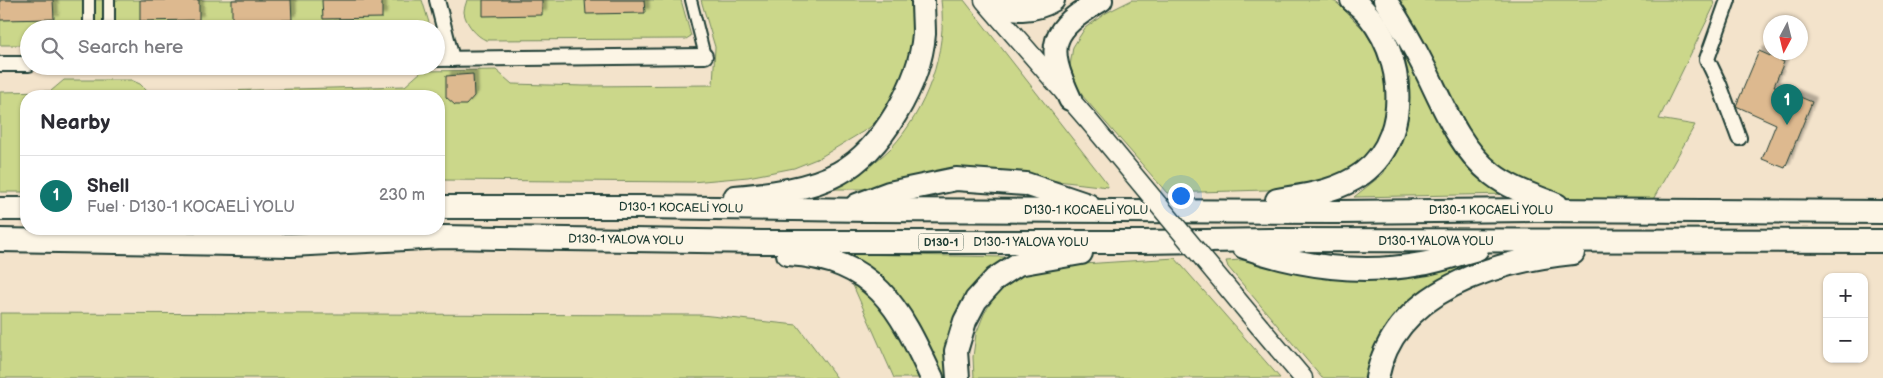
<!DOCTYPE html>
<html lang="en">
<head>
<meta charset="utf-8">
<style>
  body { margin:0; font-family:"Balsamiq Sans",sans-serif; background:#f7f7f7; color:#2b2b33 }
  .controls { position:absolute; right:15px; bottom:15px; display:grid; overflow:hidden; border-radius:10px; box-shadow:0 1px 4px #0004 }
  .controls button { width:45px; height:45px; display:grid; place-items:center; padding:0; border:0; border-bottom:1px solid #e1e1e2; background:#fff; color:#2b2b33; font:25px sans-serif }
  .compass { position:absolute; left:1763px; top:15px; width:45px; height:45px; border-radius:50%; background:#fff; box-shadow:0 1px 4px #0004; rotate:187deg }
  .you { position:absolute; left:1180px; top:195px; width:18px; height:18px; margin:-12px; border:4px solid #fff; border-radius:50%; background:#1a73e8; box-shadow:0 0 0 8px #1a73e833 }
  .badge { display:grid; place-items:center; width:32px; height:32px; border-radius:50%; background:#0f766e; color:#fff; font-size:16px; font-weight:700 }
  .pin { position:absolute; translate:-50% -41px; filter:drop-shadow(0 1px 2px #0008) }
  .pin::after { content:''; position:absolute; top:26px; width:18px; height:15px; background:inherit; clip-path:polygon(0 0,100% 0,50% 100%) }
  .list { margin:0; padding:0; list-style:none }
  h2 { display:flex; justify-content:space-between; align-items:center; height:65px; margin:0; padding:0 20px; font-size:21px }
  h2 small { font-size:16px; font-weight:400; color:#7c7c81 }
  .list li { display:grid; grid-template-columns:32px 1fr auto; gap:15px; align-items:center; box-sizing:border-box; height:80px; padding:0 20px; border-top:1px solid #e1e1e2 }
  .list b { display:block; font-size:19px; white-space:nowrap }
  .list p { margin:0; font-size:16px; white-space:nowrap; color:#7c7c81 }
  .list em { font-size:16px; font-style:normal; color:#7c7c81 }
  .icon { flex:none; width:28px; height:28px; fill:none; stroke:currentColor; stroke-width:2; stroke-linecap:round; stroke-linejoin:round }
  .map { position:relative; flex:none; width:1883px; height:378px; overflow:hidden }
  .search { position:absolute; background:#fff; box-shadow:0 1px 4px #0004; left:20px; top:20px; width:425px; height:55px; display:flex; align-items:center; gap:12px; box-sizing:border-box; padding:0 18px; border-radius:28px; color:#7c7c81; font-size:19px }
  .panel { position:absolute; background:#fff; box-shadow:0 1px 4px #0004; left:20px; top:90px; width:425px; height:145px; border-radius:20px }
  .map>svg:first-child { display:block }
  .green { fill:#cbd78a; stroke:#758a5f }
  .building { fill:#ddb98f; stroke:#1f3d34; filter:url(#shadow) }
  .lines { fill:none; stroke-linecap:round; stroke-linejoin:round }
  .pedestrian-casing { stroke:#1f3d34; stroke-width:14 }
  .minor-casing { stroke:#1f3d34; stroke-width:18 }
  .tertiary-casing { stroke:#1f3d34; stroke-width:21 }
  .trunk-casing { stroke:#1f3d34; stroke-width:26 }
  .pedestrian { stroke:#fcf5e5; stroke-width:10 }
  .minor { stroke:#fcf5e5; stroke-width:14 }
  .tertiary { stroke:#fcf5e5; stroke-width:18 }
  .trunk { stroke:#fcf5e5; stroke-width:22 }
  .tertiary-bridge-casing { stroke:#1f3d34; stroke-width:21; stroke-linecap:butt }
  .tertiary-bridge { stroke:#fcf5e5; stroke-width:18 }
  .labels { text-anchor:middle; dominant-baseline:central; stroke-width:5; stroke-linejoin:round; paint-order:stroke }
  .shield { fill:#fcf5e5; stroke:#617469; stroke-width:1 }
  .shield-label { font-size:11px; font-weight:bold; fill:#1f3d34 }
  .street-label { font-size:12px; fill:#1f3d34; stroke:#fcf5e5 }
</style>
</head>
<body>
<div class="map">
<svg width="1883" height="378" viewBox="0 0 1883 378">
  <defs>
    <filter id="shadow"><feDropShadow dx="4.5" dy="-4.5" stdDeviation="1" flood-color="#0004"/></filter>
  </defs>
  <rect width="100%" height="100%" fill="#f3e3cb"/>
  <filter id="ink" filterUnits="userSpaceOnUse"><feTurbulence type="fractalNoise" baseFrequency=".02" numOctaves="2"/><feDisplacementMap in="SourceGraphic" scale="10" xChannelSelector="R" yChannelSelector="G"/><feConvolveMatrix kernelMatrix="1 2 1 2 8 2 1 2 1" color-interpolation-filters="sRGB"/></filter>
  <g filter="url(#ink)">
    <g class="green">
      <path d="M0,0H422L431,29H29V45H0Z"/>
      <path d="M467,0H681L691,36L686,39L486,40C477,37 465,23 464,12C464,8 466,4 467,0Z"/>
      <path d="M701,0H917L912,58L884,113L869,128L819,158L794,168L748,177L692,182L439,180V96H26V192H0V92L51,91L64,80H131L140,84L149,93L405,86L422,71L496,70L512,84L584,86L713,85L715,47Z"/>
      <path d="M941,0H964L1107,183L1108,187L1032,178L877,189H831C852,177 874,165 891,148C926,111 948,51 941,0Z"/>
      <path d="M1132,0H1331L1337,3L1363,29L1378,52L1387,81L1388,106L1380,140L1360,163L1337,177L1298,189L1167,193L1080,93L1070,66L1073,47L1085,28L1106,13Z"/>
      <path d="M1385,0H1713L1714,6L1659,119L1695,125L1647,210H1570L1493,174Z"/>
      <path d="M1404,57L1419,78L1511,194L1354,197L1383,174L1400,145L1407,116L1410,79Z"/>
      <path d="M850,254L1007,257L986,274L952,378H942L887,284Z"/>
      <path d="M1500,257L1397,314L1379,336L1370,378H1322L1228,267L1226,261L1241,260L1293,269L1462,261Z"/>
      <path d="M1175,258L1280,378H974L973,357L976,334L984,314L996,294L1027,272L1069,265Z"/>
      <path d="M852,283L870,295L890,316L921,378H894Z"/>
      <path d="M0,313L701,315L797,325L837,378H0Z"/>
    </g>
    <g class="building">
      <path d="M0,0H53L54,19L0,20Z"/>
      <path d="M140,0H199V20L140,21Z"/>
      <path d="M232,0H291L292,20L232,21Z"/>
      <path d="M322,0H382V18L323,19Z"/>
      <path d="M483,0H542V15L483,16Z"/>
      <path d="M585,0H644L645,13L586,14Z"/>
      <path d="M1759,51L1784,62L1774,86L1812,102L1785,168L1762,159L1776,124L1736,106Z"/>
      <path d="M473,74L474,96L466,105H455L446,97V76Z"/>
    </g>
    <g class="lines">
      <g class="pedestrian-casing">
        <g id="pedestrian">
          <path d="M89,0V29"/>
          <path d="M109,0V29"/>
          <path d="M691,0L705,56"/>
        </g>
      </g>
      <g class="minor-casing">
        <g id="minor">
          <path d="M437,0L452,59"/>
          <path d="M1728,0L1707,59L1719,84L1739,138"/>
          <path d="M436,59L705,56"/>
          <path d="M0,64H29"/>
        </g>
      </g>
      <g class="tertiary-casing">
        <g id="tertiary">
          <path d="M984,0L1088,120"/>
          <path d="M1260,327L1303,378"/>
        </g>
      </g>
      <g class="trunk-casing">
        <g id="trunk">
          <path d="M992,0C1010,13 1035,11 1053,0"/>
          <path d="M1385,0C1400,22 1413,45 1425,69C1443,105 1459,148 1492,174C1511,189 1535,196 1557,205"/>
          <path d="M1070,99C1045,45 1050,30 1101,0"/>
          <path d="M735,197C768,194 810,189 839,173C882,150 920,83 924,34C924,23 923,11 923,0"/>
          <path d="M1277,200C1307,195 1337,192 1363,173C1417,133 1403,37 1352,0"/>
          <path d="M857,205L889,193L956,179L1026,184L1088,205"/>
          <path d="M439,207H642L869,210L1338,212L1535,210L1883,212"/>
          <path d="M0,209H26"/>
          <path d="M0,240L291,245L443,237L762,242H1142L1269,240L1883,241"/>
          <path d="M1244,247C1300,267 1362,275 1421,264C1440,261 1458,254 1477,249"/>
          <path d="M788,254C875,259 899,307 932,378"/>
          <path d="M958,378L956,351L965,321L976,300L995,279L1018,264L1081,253"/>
          <path d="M1377,378C1394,290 1496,261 1573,253"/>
        </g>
      </g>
      <use href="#pedestrian" class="pedestrian"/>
      <use href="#minor" class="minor"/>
      <use href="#tertiary" class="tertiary"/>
      <use href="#trunk" class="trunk"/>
      <g class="tertiary-bridge-casing">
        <path id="tertiary-bridge" d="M1088,120L1260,327"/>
      </g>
      <use href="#tertiary-bridge" class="tertiary-bridge"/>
    </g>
  </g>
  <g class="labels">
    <rect class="shield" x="918.5" y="233.5" width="45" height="17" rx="4"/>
    <g class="shield-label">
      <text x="941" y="242">D130-1</text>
    </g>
    <g class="street-label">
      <text transform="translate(681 208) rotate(1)">D130-1 KOCAELİ YOLU</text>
      <text x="1086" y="210">D130-1 KOCAELİ YOLU</text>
      <text x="1491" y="210">D130-1 KOCAELİ YOLU</text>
      <text transform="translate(626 240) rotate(1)">D130-1 YALOVA YOLU</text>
      <text x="1436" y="241">D130-1 YALOVA YOLU</text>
      <text x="1031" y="242">D130-1 YALOVA YOLU</text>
    </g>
  </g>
</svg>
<div class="controls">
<button>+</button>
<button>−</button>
</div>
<svg class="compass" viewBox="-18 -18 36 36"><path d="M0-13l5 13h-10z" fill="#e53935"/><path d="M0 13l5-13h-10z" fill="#7c7c81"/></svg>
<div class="you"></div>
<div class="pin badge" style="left:1787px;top:125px">1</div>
<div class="search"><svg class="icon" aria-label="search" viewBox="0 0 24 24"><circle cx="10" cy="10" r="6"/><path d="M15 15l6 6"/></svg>Search here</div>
<section class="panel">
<h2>Nearby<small></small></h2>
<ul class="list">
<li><span class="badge">1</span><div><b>Shell</b><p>Fuel · D130-1 KOCAELİ YOLU</p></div><em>230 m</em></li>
</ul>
</section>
</div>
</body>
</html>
